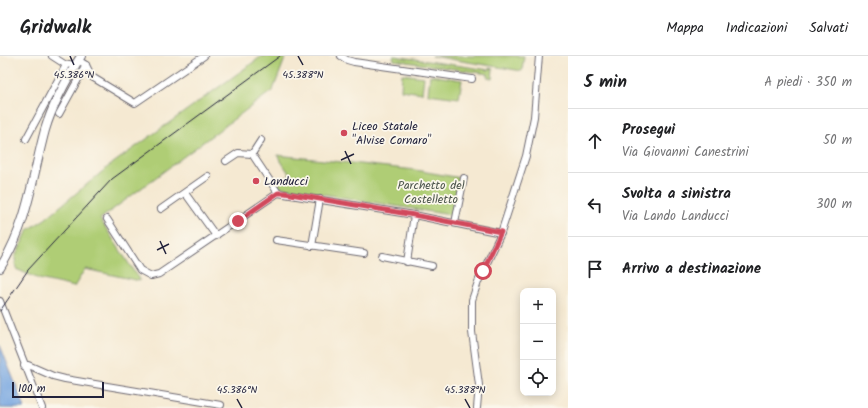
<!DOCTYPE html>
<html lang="it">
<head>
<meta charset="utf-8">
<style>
  body { margin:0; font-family:Kalam,sans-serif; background:#f6f6f6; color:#202124 }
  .controls { position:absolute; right:12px; bottom:12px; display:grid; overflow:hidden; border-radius:8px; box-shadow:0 2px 10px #0003 }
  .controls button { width:36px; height:36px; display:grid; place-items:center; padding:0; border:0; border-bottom:1px solid #e0e0e0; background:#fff; color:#202124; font:20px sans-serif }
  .scale { position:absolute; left:12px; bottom:10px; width:92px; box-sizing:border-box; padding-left:4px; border:2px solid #22223b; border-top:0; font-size:11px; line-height:14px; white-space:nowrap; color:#22223b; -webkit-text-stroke:3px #fbf7ec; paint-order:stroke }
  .stop { position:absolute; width:12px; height:12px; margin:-9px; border:3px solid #d1495b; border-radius:50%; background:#fff }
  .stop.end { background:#d1495b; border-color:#fff; box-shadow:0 1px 4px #0008 }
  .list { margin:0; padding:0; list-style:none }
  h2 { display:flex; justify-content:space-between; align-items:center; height:52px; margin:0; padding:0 16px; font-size:17px }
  h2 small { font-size:13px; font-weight:400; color:#757577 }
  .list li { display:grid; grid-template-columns:26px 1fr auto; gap:12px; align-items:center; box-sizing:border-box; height:64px; padding:0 16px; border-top:1px solid #e0e0e0 }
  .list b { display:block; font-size:15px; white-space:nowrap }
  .list p { margin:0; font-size:13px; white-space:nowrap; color:#757577 }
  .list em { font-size:13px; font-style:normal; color:#757577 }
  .icon { flex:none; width:22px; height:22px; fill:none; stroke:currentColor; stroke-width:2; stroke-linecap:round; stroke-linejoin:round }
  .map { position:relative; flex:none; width:568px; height:352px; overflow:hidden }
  header { display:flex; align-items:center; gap:24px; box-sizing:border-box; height:56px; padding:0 20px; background:#fff; border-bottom:1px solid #e0e0e0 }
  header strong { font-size:19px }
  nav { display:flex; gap:22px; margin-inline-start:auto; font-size:14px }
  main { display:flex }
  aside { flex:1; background:#fff }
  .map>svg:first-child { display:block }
  .green { fill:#afcd75; stroke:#687858 }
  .water { fill:#76a5e0; stroke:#4c648e }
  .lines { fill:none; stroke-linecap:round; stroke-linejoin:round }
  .minor-casing { stroke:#6c6870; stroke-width:8 }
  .major-casing { stroke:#6c6870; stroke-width:10 }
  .minor { stroke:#fff; stroke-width:6 }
  .major { stroke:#fff; stroke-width:8 }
  .tram { stroke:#22223b; stroke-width:1 }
  .route { stroke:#d1495b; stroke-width:5 }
  .ticks { fill:none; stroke:#22223b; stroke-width:1.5 }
  .poi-dot { fill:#d1495b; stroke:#fbf7ec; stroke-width:1.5 }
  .labels { text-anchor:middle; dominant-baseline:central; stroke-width:3.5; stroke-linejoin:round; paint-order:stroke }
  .poi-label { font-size:12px; fill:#22223b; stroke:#fbf7ec; text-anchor:start }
  .park-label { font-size:12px; fill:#4c554c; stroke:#fbf7ec }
  .ticks-label { font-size:10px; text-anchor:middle; fill:#22223b; stroke:#fbf7ec; stroke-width:3.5; stroke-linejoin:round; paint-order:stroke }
</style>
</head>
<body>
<header>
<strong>Gridwalk</strong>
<nav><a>Mappa</a><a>Indicazioni</a><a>Salvati</a></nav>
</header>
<main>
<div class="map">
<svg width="568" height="352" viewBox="0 0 568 352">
  <rect width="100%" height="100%" fill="#fbf7ec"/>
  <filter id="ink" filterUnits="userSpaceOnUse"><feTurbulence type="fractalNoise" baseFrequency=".025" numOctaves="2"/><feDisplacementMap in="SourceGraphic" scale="8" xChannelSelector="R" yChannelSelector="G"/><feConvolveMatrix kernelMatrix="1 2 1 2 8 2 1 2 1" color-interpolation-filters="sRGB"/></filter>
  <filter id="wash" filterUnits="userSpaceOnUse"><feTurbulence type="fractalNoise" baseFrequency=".012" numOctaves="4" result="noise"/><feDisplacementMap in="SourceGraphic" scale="16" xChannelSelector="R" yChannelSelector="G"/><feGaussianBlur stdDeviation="0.9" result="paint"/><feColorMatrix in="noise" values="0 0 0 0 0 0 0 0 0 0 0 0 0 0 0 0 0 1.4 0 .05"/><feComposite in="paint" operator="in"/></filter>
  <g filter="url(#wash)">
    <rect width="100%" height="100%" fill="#f5e9d2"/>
    <g class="green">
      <path d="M262,0H286L273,34L100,163L140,225L85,213L74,231L39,223L16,213L15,201L28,174L45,163L109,110Z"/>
      <path d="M393,0L489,14V12L493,13L492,23L488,22V18L394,4Z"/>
      <path d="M432,0H524L522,15Z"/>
      <path d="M402,18L424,21L422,37L401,34Z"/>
      <path d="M430,19L462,24L459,42L428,38Z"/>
      <path d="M277,99L415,114L461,122L454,157L450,159L280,131L278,129L290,119Z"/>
    </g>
    <path class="water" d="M0,289L25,352H0Z"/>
  </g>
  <g filter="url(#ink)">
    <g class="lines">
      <g class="minor-casing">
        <g id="minor">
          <path d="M52,0L66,9"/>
          <path d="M341,0L347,4L354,6L472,23"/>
          <path d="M78,4L86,9L92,21L135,47L204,0"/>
          <path d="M59,58L86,9"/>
          <path d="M26,83L66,9L70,8L74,11"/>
          <path d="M252,98L278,137"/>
          <path d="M226,105L238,97L252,98L261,84"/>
          <path d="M185,137L216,180"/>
          <path d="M161,153L208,120"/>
          <path d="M107,163L140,214L151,220L159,218L278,137L414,159L501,177"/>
          <path d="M455,167L464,122"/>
          <path d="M276,184L364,197"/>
          <path d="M312,190L320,143"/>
          <path d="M382,200L432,210"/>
          <path d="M407,206L414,159"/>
          <path d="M0,245L42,352"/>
          <path d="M24,310L28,309L53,320L65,323L221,349"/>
          <path d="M477,352L479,329L472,276V244L478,226L501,177L526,100L534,61L539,0"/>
        </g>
      </g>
      <g class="major-casing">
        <path id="major" d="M0,212C28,168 32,122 45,74C53,47 66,24 81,0"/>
      </g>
      <use href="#minor" class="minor"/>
      <use href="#major" class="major"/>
      <path class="tram" d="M0,255L28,214L112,123L280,0"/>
    </g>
  </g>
  <g class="lines" filter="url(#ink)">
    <path class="route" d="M238,165L278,137H285L414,159L501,176L483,215"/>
  </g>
  <path class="ticks" d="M70,0L74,9M298,0L303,9M345,95L351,108M341,104L354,98M160,185L166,198M157,194L169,188M237,343L242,352M465,343L470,352"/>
  <g class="poi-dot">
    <circle cx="344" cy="77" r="4"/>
    <circle cx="256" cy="125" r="4"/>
  </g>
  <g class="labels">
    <g class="poi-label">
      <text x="352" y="70">Liceo Statale<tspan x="352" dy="14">"Alvise Cornaro"</tspan></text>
      <text x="264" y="125">Landucci</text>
    </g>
    <g class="park-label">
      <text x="431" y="129">Parchetto del<tspan x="431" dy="14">Castelletto</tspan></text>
    </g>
  </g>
  <g class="ticks-label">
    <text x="74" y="22">45.386°N</text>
    <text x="303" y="22">45.388°N</text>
    <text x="237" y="337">45.386°N</text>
    <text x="465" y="337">45.388°N</text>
  </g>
</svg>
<div class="controls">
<button>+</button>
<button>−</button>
<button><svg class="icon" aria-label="locate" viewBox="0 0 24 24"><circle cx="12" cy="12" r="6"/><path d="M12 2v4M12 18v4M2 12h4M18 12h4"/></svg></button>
</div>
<div class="scale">100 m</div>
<div class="stop" style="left:483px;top:215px"></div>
<div class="stop end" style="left:238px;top:165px"></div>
</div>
<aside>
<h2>5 min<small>A piedi · 350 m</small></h2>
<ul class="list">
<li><svg class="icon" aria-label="ahead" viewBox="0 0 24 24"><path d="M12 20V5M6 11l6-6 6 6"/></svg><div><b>Prosegui</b><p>Via Giovanni Canestrini</p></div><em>50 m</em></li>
<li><svg class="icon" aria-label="left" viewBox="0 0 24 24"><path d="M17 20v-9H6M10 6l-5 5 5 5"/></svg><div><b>Svolta a sinistra</b><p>Via Lando Landucci</p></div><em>300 m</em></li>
<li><svg class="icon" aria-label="arrive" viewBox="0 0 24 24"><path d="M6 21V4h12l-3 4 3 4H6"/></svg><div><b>Arrivo a destinazione</b></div></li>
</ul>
</aside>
</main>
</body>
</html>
